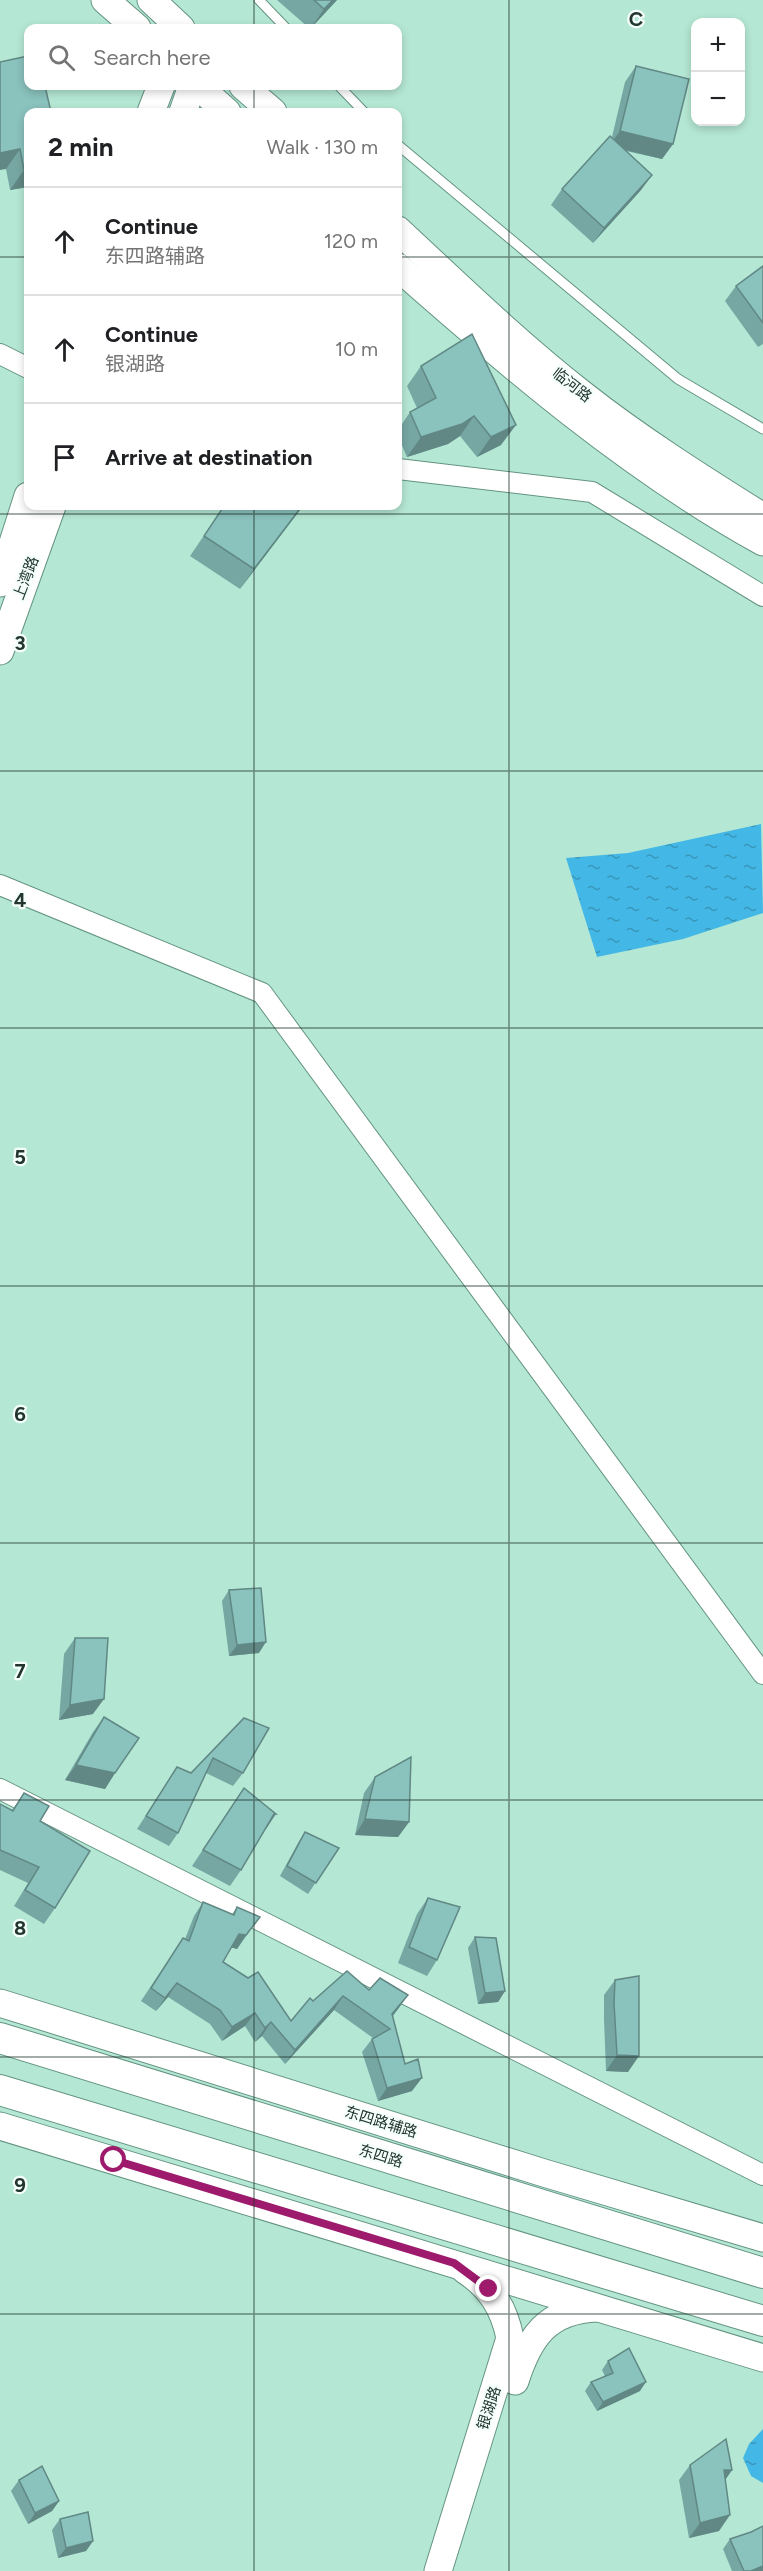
<!DOCTYPE html>
<html lang="en">
<head>
<meta charset="utf-8">
<style>
  body { margin:0; font-family:Figtree,"Noto Sans SC",sans-serif; background:#f2f2f2; color:#202124 }
  .controls { position:absolute; right:18px; top:18px; display:grid; overflow:hidden; border-radius:12px; box-shadow:0 3px 9px #0003 }
  .controls button { width:54px; height:54px; display:grid; place-items:center; padding:0; border:0; border-bottom:2px solid #e0e0e0; background:#fff; color:#202124; font:30px sans-serif }
  .stop { position:absolute; width:18px; height:18px; margin:-14px; border:4px solid #9d1a6c; border-radius:50%; background:#fff }
  .stop.end { background:#9d1a6c; border-color:#fff; box-shadow:0 2px 6px #0008 }
  .list { margin:0; padding:0; list-style:none }
  h2 { display:flex; justify-content:space-between; align-items:center; height:78px; margin:0; padding:0 24px; font-size:26px }
  h2 small { font-size:20px; font-weight:400; color:#757577 }
  .list li { display:grid; grid-template-columns:39px 1fr auto; gap:18px; align-items:center; box-sizing:border-box; height:108px; padding:0 24px; border-top:2px solid #e0e0e0 }
  .list b { display:block; font-size:22px; white-space:nowrap }
  .list p { margin:0; font-size:20px; white-space:nowrap; color:#757577 }
  .list em { font-size:20px; font-style:normal; color:#757577 }
  .icon { flex:none; width:33px; height:33px; fill:none; stroke:currentColor; stroke-width:2; stroke-linecap:round; stroke-linejoin:round }
  .map { position:relative; flex:none; width:763px; height:2571px; overflow:hidden }
  .search { position:absolute; background:#fff; box-shadow:0 3px 9px #0003; left:24px; top:24px; width:378px; height:66px; display:flex; align-items:center; gap:15px; box-sizing:border-box; padding:0 21px; border-radius:12px; color:#757577; font-size:22px }
  .panel { position:absolute; background:#fff; box-shadow:0 3px 9px #0003; left:24px; top:108px; width:378px; height:402px; border-radius:12px }
  .map>svg:first-child { display:block }
  .water { fill:url(#water-ripples) }
  .lines { fill:none; stroke-linecap:round; stroke-linejoin:round }
  .lane-casing { stroke:#649482; stroke-width:11 }
  .street-casing { stroke:#649482; stroke-width:22 }
  .secondary-casing { stroke:#649482; stroke-width:29 }
  .primary-casing { stroke:#649482; stroke-width:32 }
  .lane { stroke:#fff; stroke-width:9 }
  .street { stroke:#fff; stroke-width:20 }
  .secondary { stroke:#fff; stroke-width:27 }
  .primary { stroke:#fff; stroke-width:30 }
  .wall { fill:#77a7a3 }
  .shaded-wall { fill:#618884 }
  .building { fill:#8ac2bd; stroke:#618884; stroke-width:1.5 }
  .route { stroke:#9d1a6c; stroke-width:8 }
  .grid { fill:none; stroke:#22362f; stroke-width:1.5; stroke-opacity:0.55 }
  .labels { text-anchor:middle; dominant-baseline:central; stroke-width:4.5; stroke-linejoin:round; paint-order:stroke }
  .street-label { font-size:15px; fill:#22362f; stroke:#f4fefa }
  .grid-label { font-size:20px; text-anchor:middle; font-weight:bold; fill:#22362f; stroke:#f4fefa; stroke-width:4.5; stroke-linejoin:round; paint-order:stroke }
</style>
</head>
<body>
<div class="map">
<svg width="763" height="2571" viewBox="0 0 763 2571">
  <defs>
    <pattern id="water-ripples" width="26" height="14" patternUnits="userSpaceOnUse" patternTransform="scale(1.5)"><rect width="26" height="14" fill="#43b7e5"/><path d="M2 4q2-2 4 0t4 0M15 11q2-2 4 0t4 0" fill="none" stroke="#3896ba"/></pattern>
  </defs>
  <rect width="100%" height="100%" fill="#b5e8d4"/>
  <g class="water">
    <path d="M761,824L763,913L683,939L597,957L566,858L628,853Z"/>
    <path d="M763,2429V2483L751,2476L743,2458L749,2444Z"/>
  </g>
  <g class="lines">
    <g class="lane-casing">
      <g id="lane">
        <path d="M259,0L286,28"/>
        <path d="M339,86L364,112"/>
        <path d="M398,145L678,379L763,429"/>
      </g>
    </g>
    <g class="street-casing">
      <g id="street">
        <path d="M0,354L28,368"/>
        <path d="M398,469L592,492L763,596"/>
        <path d="M0,885L262,993L763,1674"/>
        <path d="M0,1789L763,2175"/>
      </g>
    </g>
    <g class="secondary-casing">
      <g id="secondary">
        <path d="M105,0L137,28"/>
        <path d="M151,0L181,28"/>
        <path d="M198,86L227,112"/>
        <path d="M243,86L273,112"/>
        <path d="M151,112L161,86"/>
        <path d="M183,112L192,86"/>
        <path d="M398,230C458,286 517,343 582,394C639,439 701,478 763,517"/>
        <path d="M398,267C510,366 632,470 763,542"/>
        <path d="M0,583L28,496"/>
        <path d="M0,651L52,506"/>
        <path d="M0,2003L544,2173L763,2238"/>
        <path d="M0,2126L763,2358"/>
        <path d="M515,2381C529,2337 547,2310 597,2308"/>
        <path d="M438,2571L510,2338C504,2308 491,2287 465,2270"/>
      </g>
    </g>
    <g class="primary-casing">
      <g id="primary">
        <path d="M0,2038L763,2273"/>
        <path d="M0,2090L763,2321"/>
      </g>
    </g>
    <use href="#lane" class="lane"/>
    <use href="#street" class="street"/>
    <use href="#secondary" class="secondary"/>
    <use href="#primary" class="primary"/>
  </g>
  <g class="wall">
    <path d="M277,0H337L311,28H309Z"/>
    <path d="M0,62L28,187L10,190L6,169Z"/>
    <path d="M636,66L673,144L662,159L626,151L652,175L641,190L593,243L551,205L562,189L612,137L625,82Z"/>
    <path d="M763,266V344L758,347L725,301L736,286Z"/>
    <path d="M472,334L501,445L477,457L460,436L448,444L407,457L398,436V430L410,412L417,408L407,386L421,366Z"/>
    <path d="M224,506H303L240,589L190,556Z"/>
    <path d="M229,1590L259,1653L229,1656L222,1601Z"/>
    <path d="M75,1638L93,1714L59,1720L64,1654Z"/>
    <path d="M104,1717L115,1773L105,1789L65,1780L93,1732Z"/>
    <path d="M244,1718L243,1773L233,1786L206,1773L178,1833L169,1846L137,1829L177,1767L191,1773Z"/>
    <path d="M375,1777L409,1822L398,1837L355,1835L364,1793Z"/>
    <path d="M24,1793L40,1821L55,1908L44,1924L14,1906L28,1883L0,1870V1804L12,1810Z"/>
    <path d="M233,1804L266,1829H265L241,1870L230,1886L192,1866Z"/>
    <path d="M305,1832L339,1848L308,1894L280,1876L298,1843Z"/>
    <path d="M428,1898L437,1960L427,1976L398,1963L417,1914Z"/>
    <path d="M203,1902L232,1914L237,1907L260,1917L237,1949L231,1947L223,1962L291,2021L313,2001L369,1990L408,1995L393,2016L412,2091L378,2101L362,2052L372,2039L373,2038L334,2010L285,2064L262,2036L255,2042L245,2026L222,2041L210,2024L168,1997L156,2011L141,2001L183,1938L185,1939L194,1916Z"/>
    <path d="M475,1937L505,1991L498,2002L478,2004L468,1948Z"/>
    <path d="M615,1980L628,2072L606,2071L604,2019V1995Z"/>
    <path d="M608,2361L640,2391L597,2411L585,2391L591,2382L605,2376L602,2370Z"/>
    <path d="M690,2465L732,2470L725,2480L719,2531L689,2538L679,2480Z"/>
    <path d="M19,2480L59,2501L52,2511L28,2524L11,2491Z"/>
    <path d="M60,2519L93,2541L86,2551L58,2558L52,2530Z"/>
    <path d="M751,2532L763,2571H732L723,2549L730,2539Z"/>
  </g>
  <g class="shaded-wall">
    <path d="M333,0H337L311,28L324,9Z"/>
    <path d="M620,131L673,144L662,159L609,146Z"/>
    <path d="M20,149L6,169L0,170V153Z"/>
    <path d="M24,170H28V187L10,190Z"/>
    <path d="M652,175L641,190L593,243L604,228Z"/>
    <path d="M474,416L460,436L448,444L407,457L421,437Z"/>
    <path d="M516,425L501,445L477,457L491,437Z"/>
    <path d="M302,506H303L240,589L254,569Z"/>
    <path d="M266,1642L259,1653L229,1656L237,1645Z"/>
    <path d="M104,1699L93,1714L59,1720L70,1705Z"/>
    <path d="M76,1765L115,1773L105,1789L65,1780Z"/>
    <path d="M274,1814H276L266,1829H263Z"/>
    <path d="M365,1819L409,1822L398,1837L355,1835Z"/>
    <path d="M239,1934L246,1935L237,1949L230,1947Z"/>
    <path d="M177,1983L168,1997L156,2011L165,1998Z"/>
    <path d="M505,1991L498,2002L478,2004L485,1993Z"/>
    <path d="M408,1995L398,2009L383,2028L392,2014Z"/>
    <path d="M343,1996L334,2010L285,2064L295,2050Z"/>
    <path d="M255,2013L245,2026L222,2041L232,2027Z"/>
    <path d="M271,2022L262,2036L255,2042L265,2028Z"/>
    <path d="M617,2055L639,2056L628,2072L606,2071Z"/>
    <path d="M422,2078L412,2091L378,2101L387,2088Z"/>
    <path d="M646,2382L640,2391L597,2411L603,2402Z"/>
    <path d="M724,2470H732L721,2486Z"/>
    <path d="M59,2501L52,2511L28,2524L35,2513Z"/>
    <path d="M730,2515L719,2531L689,2538L700,2523Z"/>
    <path d="M93,2541L86,2551L58,2558L66,2548Z"/>
    <path d="M763,2566V2571H751Z"/>
  </g>
  <g class="building">
    <path d="M314,0H333L324,9Z"/>
    <path d="M28,56V86H45L51,112H28V170H24L20,149L0,153V62Z"/>
    <path d="M636,66L689,79L673,144L620,131Z"/>
    <path d="M610,136L652,175L604,228L562,189Z"/>
    <path d="M763,266V323L736,286Z"/>
    <path d="M472,334L516,425L491,437L474,416L462,424L421,437L410,412L436,398L421,366Z"/>
    <path d="M224,506H302L254,569L204,536Z"/>
    <path d="M261,1588L266,1642L237,1645L229,1590Z"/>
    <path d="M75,1638H108L104,1699L70,1705Z"/>
    <path d="M104,1717L139,1738L115,1773L76,1765Z"/>
    <path d="M244,1718L269,1728L243,1773L213,1758L178,1833L146,1816L177,1767L191,1773Z"/>
    <path d="M411,1757L409,1822L365,1819L375,1777Z"/>
    <path d="M244,1788L276,1814H274L241,1870L203,1850Z"/>
    <path d="M24,1793L49,1806L40,1821L90,1851L55,1908L25,1890L39,1867L0,1850V1804L13,1811Z"/>
    <path d="M305,1832L339,1848L316,1883L287,1866Z"/>
    <path d="M428,1898L460,1907L437,1960L409,1947Z"/>
    <path d="M203,1902L234,1915L237,1907L260,1917L246,1935L239,1934L223,1962L248,1978L258,1972L291,2021L310,1998L313,2001L347,1971L369,1990L380,1978L408,1995L392,2014L405,2064L418,2059L422,2078L387,2088L372,2039L390,2029L343,1996L295,2050L271,2022L265,2028L255,2013L232,2027L220,2010L177,1983L165,1998L151,1988L183,1938L189,1941Z"/>
    <path d="M475,1937L496,1938L505,1991L485,1993Z"/>
    <path d="M639,1976V2056L617,2055L614,2003L615,1980Z"/>
    <path d="M629,2348L646,2382L603,2402L591,2382L613,2373L608,2361Z"/>
    <path d="M726,2439L732,2470H724L730,2515L700,2523L690,2465Z"/>
    <path d="M42,2466L59,2501L35,2513L19,2480Z"/>
    <path d="M88,2512L93,2541L66,2548L60,2519Z"/>
    <path d="M763,2526V2566L751,2571H744L730,2539L751,2532Z"/>
  </g>
  <g class="lines">
    <path class="route" d="M114,2160L454,2263L489,2289"/>
  </g>
  <path class="grid" d="M254,0V28M509,0V2571M254,86V112M0,257H28M398,257H763M254,506V2571M0,514H763M0,771H763M0,1028H763M0,1286H763M0,1543H763M0,1800H763M0,2057H763M0,2314H763"/>
  <g class="labels">
    <g class="street-label">
      <text transform="translate(572 385) rotate(38)">临河路</text>
      <text transform="translate(26 578) rotate(-69)">上湾路</text>
      <text transform="translate(381 2122) rotate(17)">东四路辅路</text>
      <text transform="translate(381 2156) rotate(17)">东四路</text>
      <text transform="translate(489 2408) rotate(-72)">银湖路</text>
    </g>
  </g>
  <g class="grid-label">
    <text x="636" y="26">C</text>
    <text x="20" y="650">3</text>
    <text x="20" y="907">4</text>
    <text x="20" y="1164">5</text>
    <text x="20" y="1421">6</text>
    <text x="20" y="1678">7</text>
    <text x="20" y="1935">8</text>
    <text x="20" y="2192">9</text>
  </g>
</svg>
<div class="controls">
<button>+</button>
<button>−</button>
</div>
<div class="stop" style="left:114px;top:2160px"></div>
<div class="stop end" style="left:489px;top:2289px"></div>
<div class="search"><svg class="icon" aria-label="search" viewBox="0 0 24 24"><circle cx="10" cy="10" r="6"/><path d="M15 15l6 6"/></svg>Search here</div>
<section class="panel">
<h2>2 min<small>Walk · 130 m</small></h2>
<ul class="list">
<li><svg class="icon" aria-label="ahead" viewBox="0 0 24 24"><path d="M12 20V5M6 11l6-6 6 6"/></svg><div><b>Continue</b><p>东四路辅路</p></div><em>120 m</em></li>
<li><svg class="icon" aria-label="ahead" viewBox="0 0 24 24"><path d="M12 20V5M6 11l6-6 6 6"/></svg><div><b>Continue</b><p>银湖路</p></div><em>10 m</em></li>
<li><svg class="icon" aria-label="arrive" viewBox="0 0 24 24"><path d="M6 21V4h12l-3 4 3 4H6"/></svg><div><b>Arrive at destination</b></div></li>
</ul>
</section>
</div>
</body>
</html>
